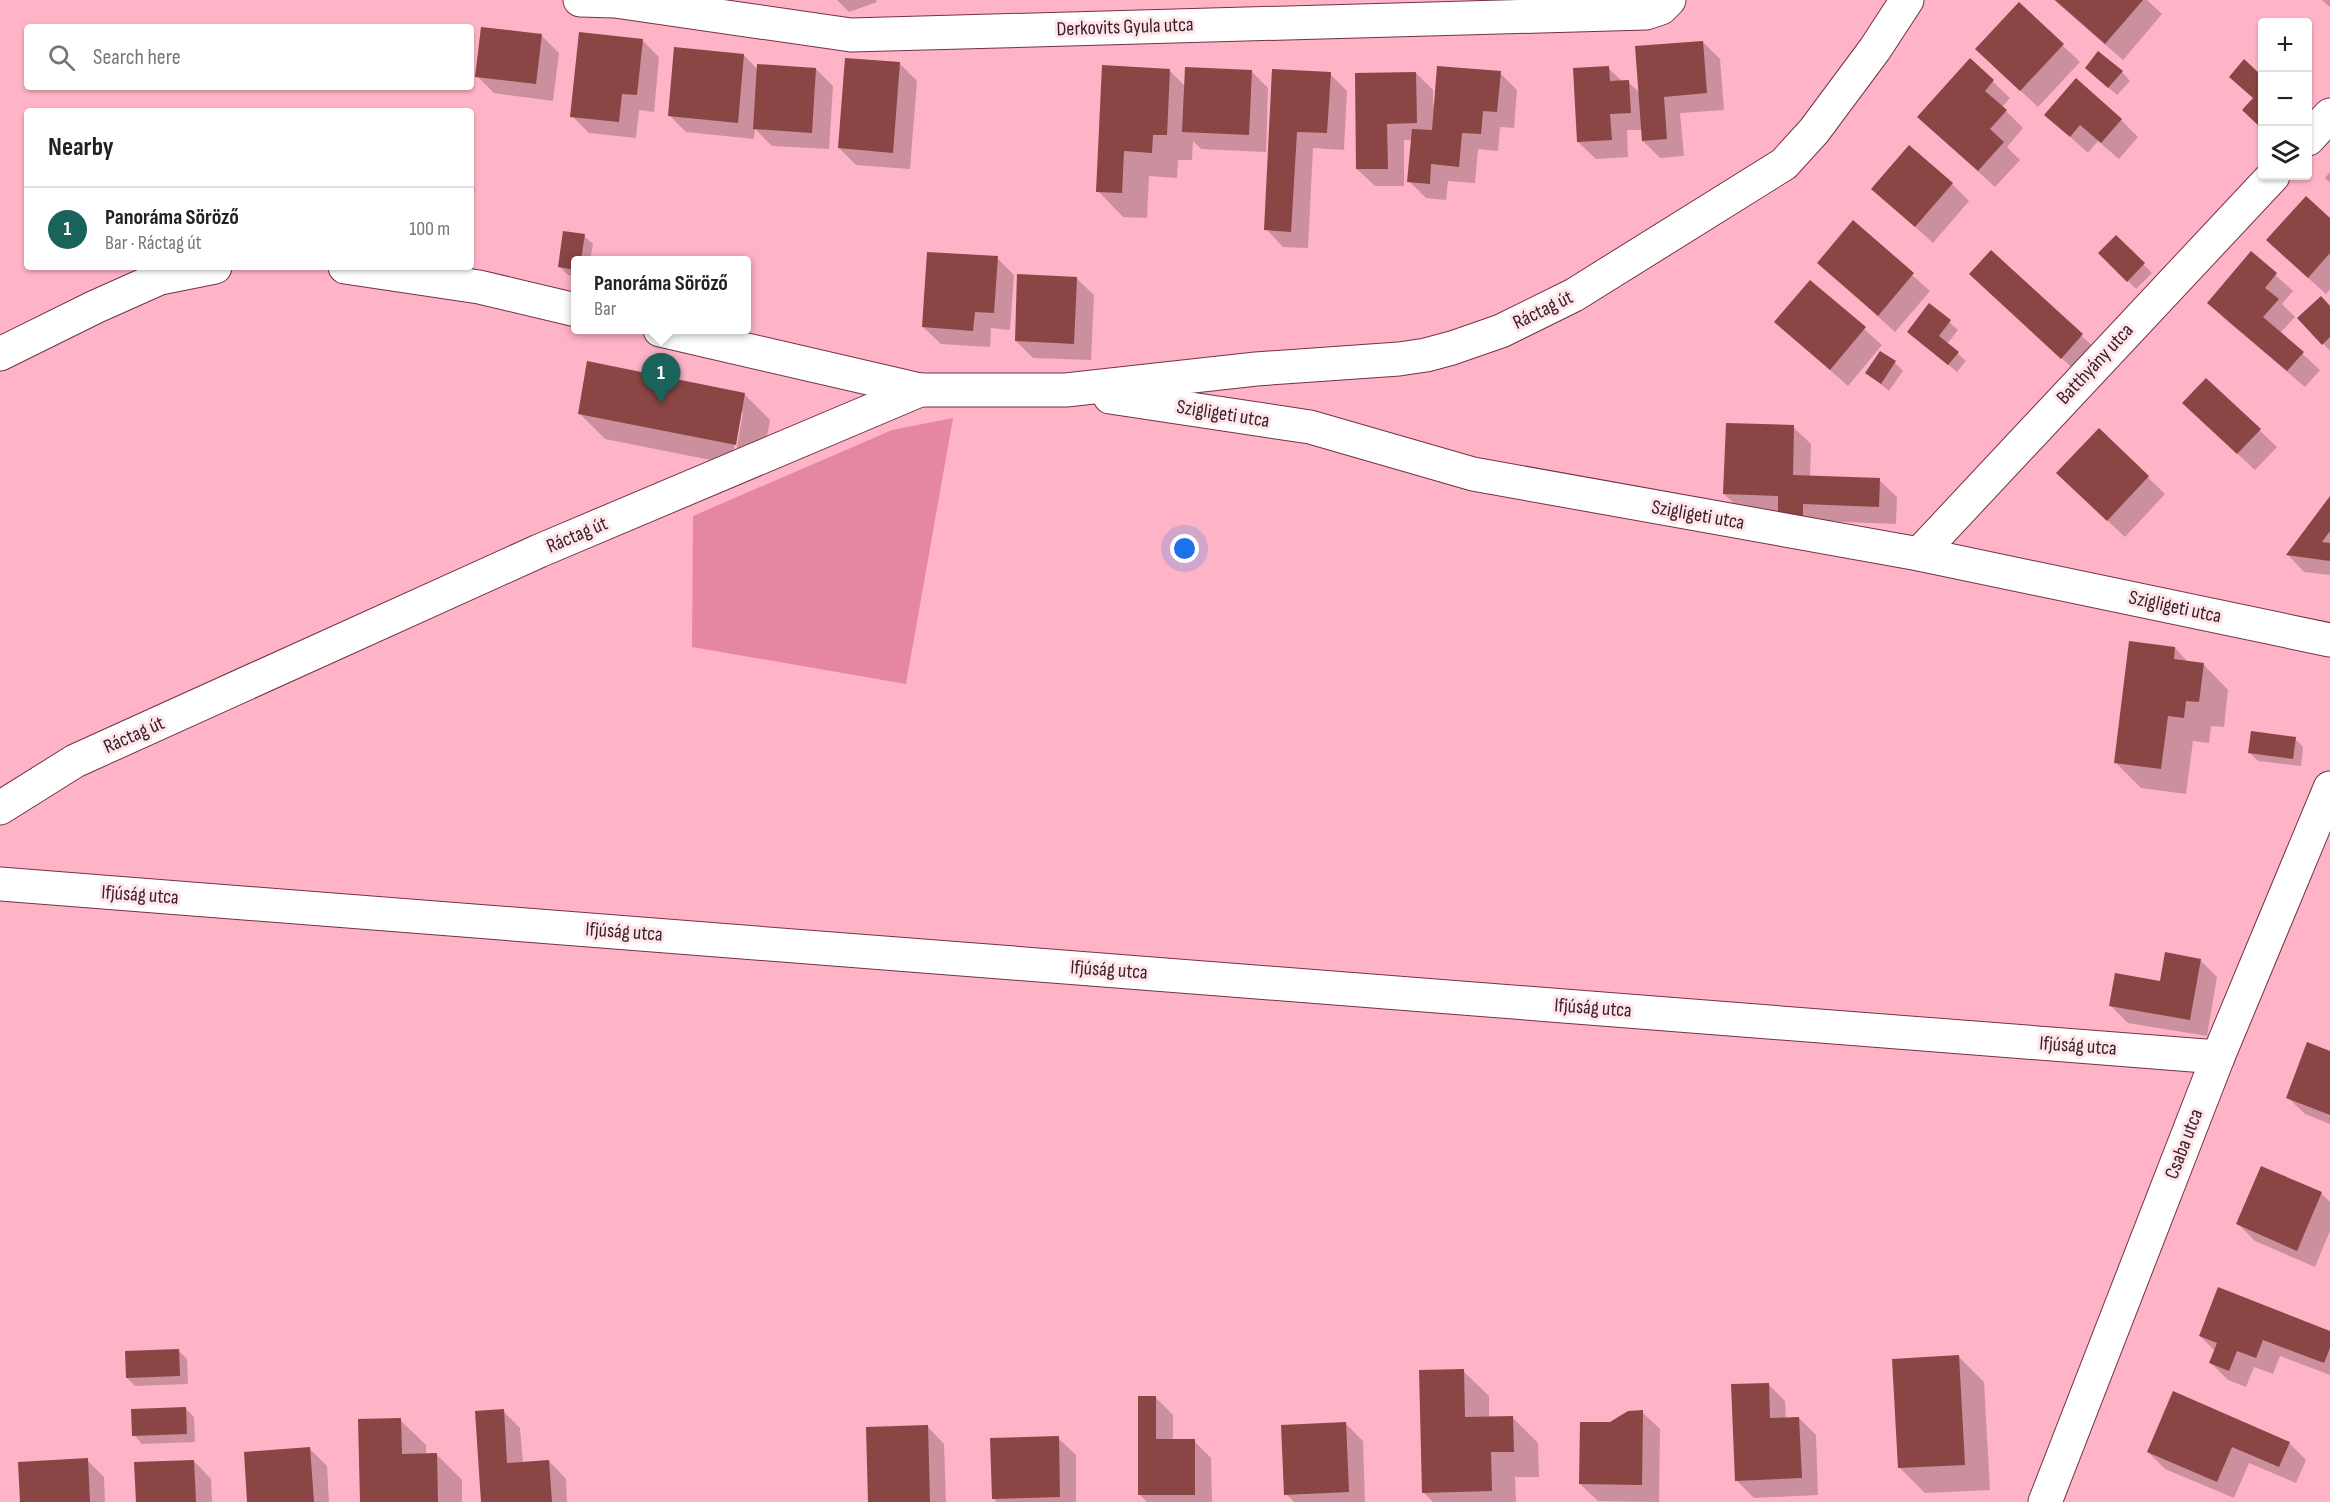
<!DOCTYPE html>
<html lang="en">
<head>
<meta charset="utf-8">
<style>
  body { margin:0; font-family:"Sofia Sans Condensed",sans-serif; background:#f2f2f2; color:#222 }
  .controls { position:absolute; right:18px; top:18px; display:grid; overflow:hidden; border-radius:6px; box-shadow:0 2px 4px #0004 }
  .controls button { width:54px; height:54px; display:grid; place-items:center; padding:0; border:0; border-bottom:2px solid #e0e0e0; background:#fff; color:#222; font:30px sans-serif }
  .you { position:absolute; left:1185px; top:549px; width:21px; height:21px; margin:-15px; border:4px solid #fff; border-radius:50%; background:#1a73e8; box-shadow:0 0 0 9px #1a73e833 }
  .badge { display:grid; place-items:center; width:39px; height:39px; border-radius:50%; background:#19635a; color:#fff; font-size:20px; font-weight:700 }
  .pin { position:absolute; translate:-50% -50px; filter:drop-shadow(0 2px 3px #0008) }
  .pin::after { content:''; position:absolute; top:32px; width:21px; height:18px; background:inherit; clip-path:polygon(0 0,100% 0,50% 100%) }
  .popup { position:absolute; left:571px; top:256px; width:180px; height:78px; box-sizing:border-box; display:grid; place-content:center; border-radius:6px; background:#fff; filter:drop-shadow(0 2px 4px #0005); font-size:20px; white-space:nowrap; color:#767676 }
  .popup b { font-size:22px; color:#222 }
  .popup::after { content:''; position:absolute; left:50%; top:100%; margin-left:-12px; border:12px solid transparent; border-top-color:#fff }
  .list { margin:0; padding:0; list-style:none }
  h2 { display:flex; justify-content:space-between; align-items:center; height:78px; margin:0; padding:0 24px; font-size:26px }
  h2 small { font-size:20px; font-weight:400; color:#767676 }
  .list li { display:grid; grid-template-columns:39px 1fr auto; gap:18px; align-items:center; box-sizing:border-box; height:84px; padding:0 24px; border-top:2px solid #e0e0e0 }
  .list b { display:block; font-size:22px; white-space:nowrap }
  .list p { margin:0; font-size:20px; white-space:nowrap; color:#767676 }
  .list em { font-size:20px; font-style:normal; color:#767676 }
  .icon { flex:none; width:33px; height:33px; fill:none; stroke:currentColor; stroke-width:2; stroke-linecap:round; stroke-linejoin:round }
  .map { position:relative; flex:none; width:2330px; height:1502px; overflow:hidden }
  .search { position:absolute; background:#fff; box-shadow:0 2px 4px #0004; left:24px; top:24px; width:450px; height:66px; display:flex; align-items:center; gap:15px; box-sizing:border-box; padding:0 21px; border-radius:6px; color:#767676; font-size:22px }
  .panel { position:absolute; background:#fff; box-shadow:0 2px 4px #0004; left:24px; top:108px; width:450px; height:162px; border-radius:6px }
  .map>svg:first-child { display:block }
  .green { fill:#e687a1 }
  .shadow { fill:#0003; fill-rule:evenodd }
  .building { fill:#894644 }
  .lines { fill:none; stroke-linecap:round; stroke-linejoin:round }
  .minor-casing { stroke:#723346; stroke-width:35 }
  .minor { stroke:#fff; stroke-width:33 }
  .labels { text-anchor:middle; dominant-baseline:central; stroke-width:6; stroke-linejoin:round; paint-order:stroke }
  .street-label { font-size:20px; fill:#3d2028; stroke:#fde5ea }
</style>
</head>
<body>
<div class="map">
<svg width="2330" height="1502" viewBox="0 0 2330 1502">
  <rect width="100%" height="100%" fill="#ffb3c6"/>
  <path class="green" d="M953,418L906,684L692,647L693,516L892,430Z"/>
  <g class="shadow">
    <path d="M837,0H876L877,2L849,12Z"/>
    <path d="M2054,0H2147L2162,14L2123,60Z"/>
    <path d="M2322,0H2330V7L2324,2Z"/>
    <path d="M2019,4L2080,62L2038,107L1994,66Z"/>
    <path d="M541,35L559,53L553,101L494,93L477,76Z"/>
    <path d="M642,40L659,57L654,112L639,110L636,138L589,133L572,116Z"/>
    <path d="M1703,42L1720,59L1724,110L1680,113L1684,156L1660,158L1643,141L1642,130H1627L1628,157L1596,159L1578,142L1608,68L1623,82H1628L1640,93Z"/>
    <path d="M744,55L758,70L816,69L833,86L829,149L772,146L755,129L754,139L686,132L669,115Z"/>
    <path d="M1970,60L2010,98L2002,107L2023,128L2007,147L2020,160L1995,187L1937,134Z"/>
    <path d="M2244,62L2262,78V129L2244,110L2254,99Z"/>
    <path d="M900,64L917,81L910,169L856,165L839,148Z"/>
    <path d="M1170,71L1186,87L1251,71L1268,88L1266,152L1201,149L1193,141L1192,160H1178L1177,178L1149,176L1147,218L1123,217L1098,191Z"/>
    <path d="M1274,71L1330,74L1347,91L1344,150L1313,148L1308,248L1283,247L1266,229Z"/>
    <path d="M2122,72L2130,81L2117,95L2095,76Z"/>
    <path d="M1416,73L1433,90V105L1500,73L1517,90L1514,128L1500,127L1498,151L1478,149L1475,183L1448,181L1446,200L1426,198L1409,181L1413,140H1404V186H1375L1357,169Z"/>
    <path d="M2046,115L2121,120L2138,137L2119,159L2098,141L2088,153Z"/>
    <path d="M2330,172V183L2325,178Z"/>
    <path d="M471,183L475,188L471,210Z"/>
    <path d="M1952,184L1969,201L1933,243L1873,189Z"/>
    <path d="M2330,220V289L2326,294L2285,257Z"/>
    <path d="M1853,223L1930,291L1895,332L1819,263Z"/>
    <path d="M584,236L593,244L590,260H576V276L568,275L560,267Z"/>
    <path d="M2116,237L2152,273L2136,289L2100,253Z"/>
    <path d="M1991,252L2099,352L2079,374L1988,291Z"/>
    <path d="M2251,253L2293,291L2282,304L2295,317L2280,333L2320,370L2305,387L2226,320L2209,303Z"/>
    <path d="M997,258L1014,275L1010,330L991,328L990,347L941,344L923,327Z"/>
    <path d="M1076,278L1094,295L1091,360L1033,358L1016,341Z"/>
    <path d="M1810,282L1882,345L1848,386L1776,322Z"/>
    <path d="M1930,305L1958,330L1947,344L1966,361L1957,372L1909,332Z"/>
    <path d="M2330,307V351L2299,318Z"/>
    <path d="M1895,363L1903,371L1889,391L1867,373Z"/>
    <path d="M2206,380L2277,447L2255,470L2201,420Z"/>
    <path d="M744,394L770,420L761,470L605,439L579,413ZM740,412H743L736,453H733Z"/>
    <path d="M1793,427L1811,444L1810,477L1879,480L1897,497L1896,524L1820,521L1742,511L1724,494Z"/>
    <path d="M2099,430L2165,494L2125,537L2075,490Z"/>
    <path d="M2330,498V575L2304,572L2288,555Z"/>
    <path d="M2175,648L2189,663L2203,664L2228,690L2224,727L2211,726L2209,743L2193,741L2186,794L2141,788L2116,763Z"/>
    <path d="M2295,739L2303,747L2301,766L2258,761L2250,753Z"/>
    <path d="M2200,960L2217,977L2207,1036L2128,1023L2111,1006L2161,983Z"/>
    <path d="M2330,1053V1124L2305,1114L2287,1097Z"/>
    <path d="M2262,1168L2322,1194L2330,1202V1231L2315,1267L2255,1241L2238,1224Z"/>
    <path d="M2330,1333V1375L2280,1356L2273,1374L2254,1367L2246,1387L2228,1380L2211,1363L2215,1351L2200,1336Z"/>
    <path d="M179,1351L187,1359L188,1384L135,1386L127,1378Z"/>
    <path d="M1959,1357L1984,1382L1990,1490L1925,1493L1899,1467Z"/>
    <path d="M1463,1371L1489,1396V1418H1513L1538,1443L1539,1477H1515L1516,1502H1433L1423,1492Z"/>
    <path d="M1768,1384L1785,1401L1786,1419L1799,1418L1816,1435L1818,1495L1754,1498L1736,1480Z"/>
    <path d="M1156,1398L1173,1415V1441H1194L1211,1458L1212,1502H1147L1140,1495Z"/>
    <path d="M185,1408L194,1417L195,1442L142,1444L134,1435Z"/>
    <path d="M503,1411L520,1428L523,1463L549,1461L566,1479L567,1502H482Z"/>
    <path d="M1642,1412L1660,1429L1659,1502L1598,1501L1580,1484L1610,1423Z"/>
    <path d="M400,1420L426,1445V1455L436,1454L462,1480V1502H361Z"/>
    <path d="M1346,1424L1363,1441L1365,1502H1294L1286,1494Z"/>
    <path d="M927,1426L944,1444L946,1502H869Z"/>
    <path d="M1058,1438L1076,1455V1502H997L993,1498Z"/>
    <path d="M2289,1443L2306,1460L2296,1483L2249,1463L2234,1498L2165,1469L2148,1452Z"/>
    <path d="M310,1449L327,1466L329,1502H249Z"/>
    <path d="M87,1460L104,1477L105,1502H21Z"/>
    <path d="M194,1461L211,1479L212,1502H137Z"/>
  </g>
  <g class="building">
    <path d="M2055,0H2143L2105,44Z"/>
    <path d="M2019,2L2064,44L2020,91L1975,49Z"/>
    <path d="M481,27L542,34L536,84L475,77Z"/>
    <path d="M579,32L643,39L637,95L622,94L619,122L570,117Z"/>
    <path d="M1703,41L1707,93L1664,97L1667,139L1642,141L1635,46Z"/>
    <path d="M674,47L744,54L738,123L668,116Z"/>
    <path d="M2098,51L2123,71L2108,88L2085,68Z"/>
    <path d="M845,58L900,62L893,153L838,148Z"/>
    <path d="M1970,58L1994,80L1985,91L2007,110L1990,129L2004,142L1978,171L1917,117Z"/>
    <path d="M2244,59L2262,76V129L2242,110L2253,98L2229,77Z"/>
    <path d="M757,64L816,68L812,133L753,129Z"/>
    <path d="M1102,65L1170,69L1167,135H1153L1152,153L1124,151L1122,193L1096,192Z"/>
    <path d="M1437,66L1501,71L1497,112L1483,111L1481,134L1462,133L1459,167L1431,164L1430,184L1407,182L1412,129L1432,130Z"/>
    <path d="M1609,66L1610,81L1629,80L1631,113L1610,114L1612,140L1577,142L1573,68Z"/>
    <path d="M1185,67L1252,70L1249,135L1182,132Z"/>
    <path d="M1272,69L1331,72L1327,133L1297,132L1291,232L1264,230Z"/>
    <path d="M1416,72L1417,123L1387,124L1388,169H1356L1355,73Z"/>
    <path d="M2076,78L2122,119L2101,143L2080,125L2070,137L2044,115Z"/>
    <path d="M1909,145L1953,183L1915,227L1871,189Z"/>
    <path d="M2306,196L2330,218V253L2308,278L2266,240Z"/>
    <path d="M1853,220L1914,273L1878,316L1817,263Z"/>
    <path d="M563,231L585,234L581,260H576V270L558,267Z"/>
    <path d="M2116,235L2145,263L2127,282L2098,253Z"/>
    <path d="M1991,250L2083,334L2061,359L1969,274Z"/>
    <path d="M2251,251L2277,273L2265,288L2279,299L2263,317L2304,352L2287,371L2207,303Z"/>
    <path d="M927,252L998,256L994,313L975,312L973,331L922,327Z"/>
    <path d="M1017,274L1077,277L1074,344L1015,341Z"/>
    <path d="M1810,280L1866,327L1830,370L1774,322Z"/>
    <path d="M2321,296L2330,306V337L2322,345L2297,318Z"/>
    <path d="M1929,303L1951,320L1939,336L1959,352L1948,365L1907,332Z"/>
    <path d="M1880,351L1896,361L1881,384L1865,373Z"/>
    <path d="M587,361L745,393L736,445L578,414Z"/>
    <path d="M2206,378L2261,429L2237,454L2182,403Z"/>
    <path d="M1726,423L1794,425L1793,475L1880,478L1879,507L1803,504V520L1778,519V496L1723,494Z"/>
    <path d="M2099,428L2149,476L2107,521L2056,473Z"/>
    <path d="M2330,496V531L2322,542L2330,543V561L2286,555Z"/>
    <path d="M2129,641L2175,647L2174,659L2204,663L2199,702L2186,701L2184,718L2168,716L2161,769L2114,763Z"/>
    <path d="M2251,731L2296,737L2293,759L2248,753Z"/>
    <path d="M2165,952L2201,959L2190,1020L2109,1006L2115,973L2160,981Z"/>
    <path d="M2307,1042L2330,1051V1115L2286,1098Z"/>
    <path d="M2261,1166L2322,1192L2297,1251L2236,1224Z"/>
    <path d="M2218,1287L2330,1331V1348L2324,1363L2263,1340L2256,1358L2237,1351L2229,1371L2209,1363L2217,1343L2199,1336Z"/>
    <path d="M179,1349L180,1376L126,1378L125,1351Z"/>
    <path d="M1959,1355L1965,1465L1898,1468L1892,1359Z"/>
    <path d="M1464,1369L1465,1417L1513,1416L1514,1452H1491L1492,1491L1422,1493L1419,1370Z"/>
    <path d="M1769,1383L1770,1418L1799,1417L1802,1478L1735,1481L1731,1384Z"/>
    <path d="M2173,1391L2290,1442L2279,1467L2232,1447L2217,1482L2147,1452Z"/>
    <path d="M1138,1396H1156V1439H1195V1495H1138Z"/>
    <path d="M186,1407L187,1434L132,1436L131,1409Z"/>
    <path d="M504,1409L507,1463L549,1460L552,1502H481L475,1411Z"/>
    <path d="M1643,1410L1642,1485L1579,1484L1580,1422H1610L1628,1411Z"/>
    <path d="M401,1418L402,1454L437,1453L438,1502H360L358,1419Z"/>
    <path d="M1346,1422L1349,1492L1284,1495L1281,1425Z"/>
    <path d="M928,1425L930,1502H868L866,1427Z"/>
    <path d="M1059,1436L1060,1497L992,1499L990,1438Z"/>
    <path d="M310,1447L314,1502H247L244,1452Z"/>
    <path d="M88,1458L90,1502H20L18,1462Z"/>
    <path d="M194,1460L196,1502H136L134,1462Z"/>
  </g>
  <g class="lines">
    <g class="minor-casing">
      <g id="minor">
        <path d="M580,0L615,1L851,35L1646,13L1661,8L1669,0"/>
        <path d="M2308,139L2330,115"/>
        <path d="M345,267L479,287L576,310"/>
        <path d="M660,330L920,390H1066L1256,369L1399,359L1426,355L1452,348L1501,331L1574,295L1784,164L1814,131L1875,49L1907,0"/>
        <path d="M0,354L95,307L160,278L215,267"/>
        <path d="M1110,397L1310,427L1473,474L1919,554L2330,640"/>
        <path d="M1919,554L2273,176"/>
        <path d="M0,808L75,761L539,551L920,390"/>
        <path d="M0,884L2218,1057"/>
        <path d="M2045,1502L2218,1057L2330,788"/>
      </g>
    </g>
    <use href="#minor" class="minor"/>
  </g>
  <g class="labels">
    <g class="street-label">
      <text transform="translate(1125 27) rotate(-2)">Derkovits Gyula utca</text>
      <text transform="translate(1543 310) rotate(-26)">Ráctag út</text>
      <text transform="translate(2095 364) rotate(-47)">Batthyány utca</text>
      <text transform="translate(1223 414) rotate(9)">Szigligeti utca</text>
      <text transform="translate(1698 515) rotate(10)">Szigligeti utca</text>
      <text transform="translate(577 535) rotate(-23)">Ráctag út</text>
      <text transform="translate(2175 607) rotate(12)">Szigligeti utca</text>
      <text transform="translate(134 735) rotate(-24)">Ráctag út</text>
      <text transform="translate(140 895) rotate(4)">Ifjúság utca</text>
      <text transform="translate(624 932) rotate(4)">Ifjúság utca</text>
      <text transform="translate(1109 970) rotate(4)">Ifjúság utca</text>
      <text transform="translate(1593 1008) rotate(4)">Ifjúság utca</text>
      <text transform="translate(2078 1046) rotate(4)">Ifjúság utca</text>
      <text transform="translate(2184 1144) rotate(-69)">Csaba utca</text>
    </g>
  </g>
</svg>
<div class="controls">
<button>+</button>
<button>−</button>
<button><svg class="icon" aria-label="layers" viewBox="0 0 24 24"><path d="M12 4l9 5-9 5-9-5zM3 14l9 5 9-5"/></svg></button>
</div>
<div class="you"></div>
<div class="pin badge" style="left:661px;top:403px">1</div>
<div class="popup"><b>Panoráma Söröző</b>Bar</div>
<div class="search"><svg class="icon" aria-label="search" viewBox="0 0 24 24"><circle cx="10" cy="10" r="6"/><path d="M15 15l6 6"/></svg>Search here</div>
<section class="panel">
<h2>Nearby<small></small></h2>
<ul class="list">
<li><span class="badge">1</span><div><b>Panoráma Söröző</b><p>Bar · Ráctag út</p></div><em>100 m</em></li>
</ul>
</section>
</div>
</body>
</html>
